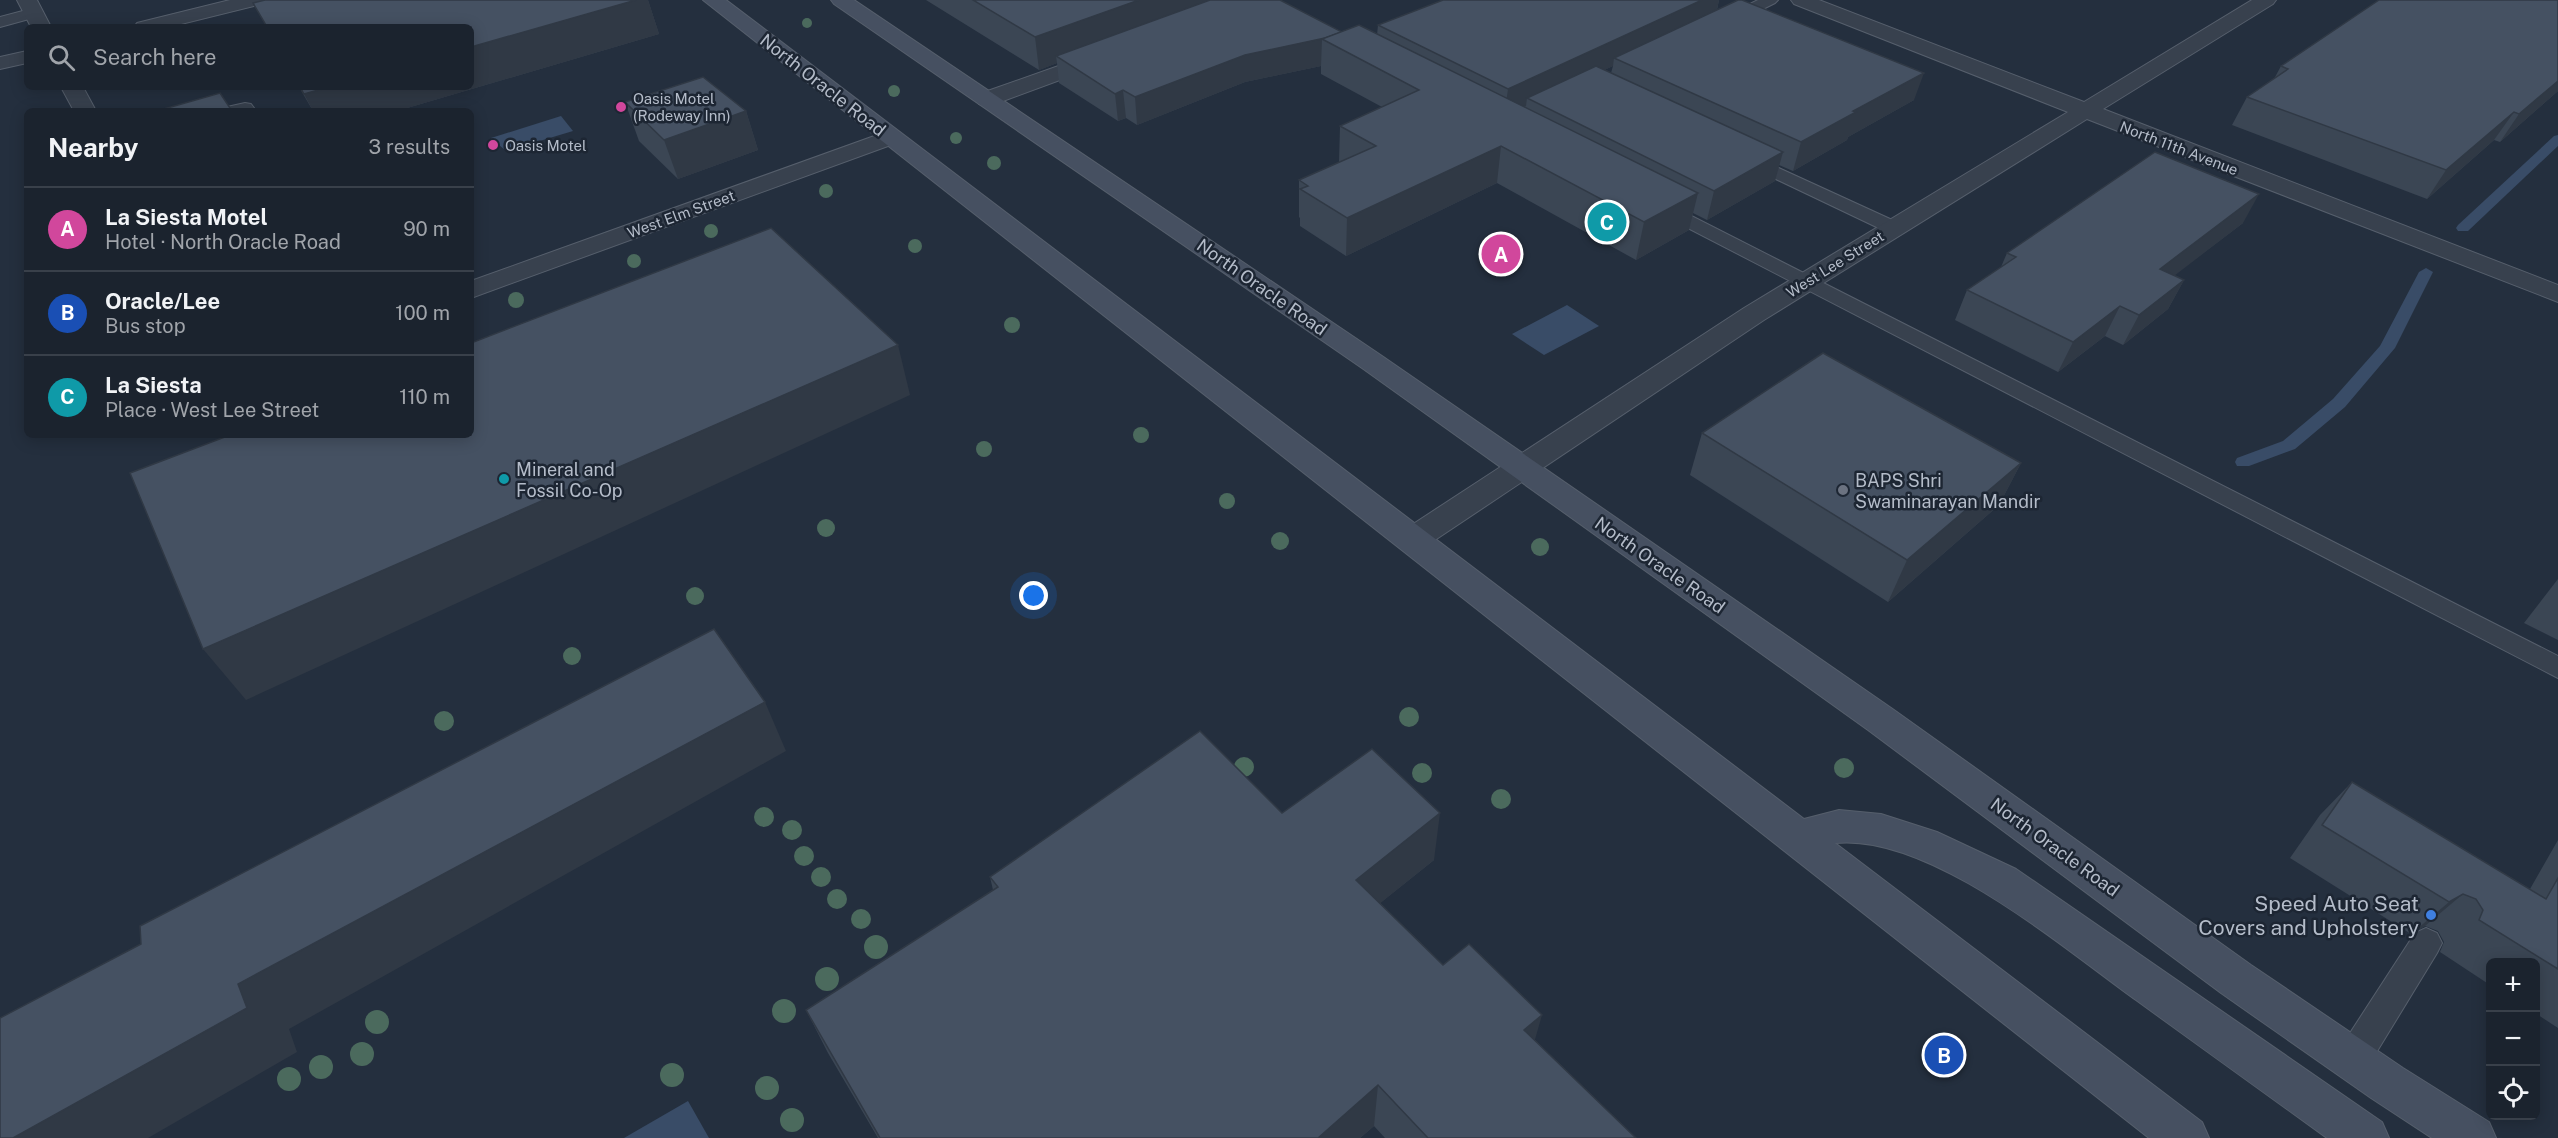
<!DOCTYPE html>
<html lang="en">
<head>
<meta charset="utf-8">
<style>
  body { margin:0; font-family:"Public Sans",sans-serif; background:#242b36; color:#f1f3f6 }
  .controls { position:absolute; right:18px; bottom:18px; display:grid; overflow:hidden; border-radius:9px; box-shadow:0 3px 15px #0003 }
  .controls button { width:54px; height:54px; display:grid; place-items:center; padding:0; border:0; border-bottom:2px solid #39404a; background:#1b232e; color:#f1f3f6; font:30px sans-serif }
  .you { position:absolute; left:1034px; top:596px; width:21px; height:21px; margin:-15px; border:4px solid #fff; border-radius:50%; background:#1a73e8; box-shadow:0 0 0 9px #1a73e833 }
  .badge { display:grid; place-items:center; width:39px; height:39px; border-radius:50%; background:#0b8043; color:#fff; font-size:20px; font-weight:700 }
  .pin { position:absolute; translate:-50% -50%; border:3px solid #fff; box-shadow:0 2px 6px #0006 }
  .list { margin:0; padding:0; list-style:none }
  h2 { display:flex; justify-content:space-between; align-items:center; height:78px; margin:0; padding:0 24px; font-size:26px }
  h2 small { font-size:20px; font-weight:400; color:#a0a4aa }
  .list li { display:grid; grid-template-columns:39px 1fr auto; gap:18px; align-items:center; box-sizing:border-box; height:84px; padding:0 24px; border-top:2px solid #39404a }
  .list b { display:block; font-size:22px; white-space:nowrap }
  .list p { margin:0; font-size:20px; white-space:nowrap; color:#a0a4aa }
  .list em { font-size:20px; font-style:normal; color:#a0a4aa }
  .icon { flex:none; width:33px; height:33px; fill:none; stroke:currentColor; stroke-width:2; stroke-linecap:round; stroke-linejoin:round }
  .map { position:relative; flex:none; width:2558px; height:1138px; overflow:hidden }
  .search { position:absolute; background:#1b232e; box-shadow:0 3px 15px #0003; left:24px; top:24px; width:450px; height:66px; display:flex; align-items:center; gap:15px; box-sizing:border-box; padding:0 21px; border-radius:9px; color:#a0a4aa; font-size:22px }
  .panel { position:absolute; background:#1b232e; box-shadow:0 3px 15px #0003; left:24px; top:108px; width:450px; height:330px; border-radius:9px }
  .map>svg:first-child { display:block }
  .water { fill:#394c67 }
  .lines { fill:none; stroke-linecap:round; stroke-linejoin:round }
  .stream { fill:#394c67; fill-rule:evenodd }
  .service-casing { stroke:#565f6c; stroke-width:2 }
  .minor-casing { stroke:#565f6c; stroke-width:2 }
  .secondary-casing { stroke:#565f6c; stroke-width:2 }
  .service { fill:#38414e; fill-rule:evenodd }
  .minor { fill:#38414e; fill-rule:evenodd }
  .secondary { fill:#465061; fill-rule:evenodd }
  .tree { fill:#4b6a5d }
  .wall { fill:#3b4654; fill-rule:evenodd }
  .shaded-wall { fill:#303945 }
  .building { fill:#455162; stroke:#303945; stroke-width:1.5 }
  .hotel-dot { fill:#d1479c; stroke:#1d2633; stroke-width:2 }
  .culture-dot { fill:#0f9aa8; stroke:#1d2633; stroke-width:2 }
  .worship-dot { fill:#6b7280; stroke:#1d2633; stroke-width:2 }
  .shop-dot { fill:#3f7fe0; stroke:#1d2633; stroke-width:2 }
  .labels { text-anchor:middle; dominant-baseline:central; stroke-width:5; stroke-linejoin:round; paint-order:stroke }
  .far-poi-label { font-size:15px; fill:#b4bcc9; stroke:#1d2633; text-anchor:start }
  .far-street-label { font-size:15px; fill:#b4bcc9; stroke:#1d2633 }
  .street-label { font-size:18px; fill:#b4bcc9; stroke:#1d2633 }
  .poi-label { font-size:18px; fill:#b4bcc9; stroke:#1d2633; text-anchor:start }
  .near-poi-label { font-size:21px; fill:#b4bcc9; stroke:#1d2633; text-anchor:end }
</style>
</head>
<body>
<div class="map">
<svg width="2558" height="1138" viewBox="0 0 2558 1138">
  <rect width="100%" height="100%" fill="#242f3e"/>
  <g class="water">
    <path d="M561,116L573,131L506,151L491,138Z"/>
    <path d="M1567,305L1599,326L1544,355L1512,334Z"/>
    <path d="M688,1101L709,1138H624Z"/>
  </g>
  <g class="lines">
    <g class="stream">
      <path d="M2558,135V146L2468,231H2458L2456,228L2458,225L2554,136Z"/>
      <path d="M2426,268L2433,272L2395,348L2345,407L2295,449L2249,466H2237L2235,462L2237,458L2283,441L2333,399L2380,346L2419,272Z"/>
    </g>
    <g class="service-casing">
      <g id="service">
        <path d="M1758,0H1778L1775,3L1733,24H1721L1719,21L1721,18Z"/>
        <path d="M34,8L40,10L42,13L40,16L0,27V17Z"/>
        <path d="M245,103L251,104L254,108L252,111H224L227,107Z"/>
        <path d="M1746,153L1901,224L1904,228L1901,232H1887L1740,162L1737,158L1740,154Z"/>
        <path d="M1660,200L2558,656V678L1653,210L1650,206L1653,202Z"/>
        <path d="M2426,928L2437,933L2442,943L2437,953L2365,1071L2353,1075L2341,1071L2336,1059L2341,1047L2415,933Z"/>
      </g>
    </g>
    <g class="minor-casing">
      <g id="minor">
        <path d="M17,0H37L51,27H31Z"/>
        <path d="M230,0H265L262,4L169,27H134L137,23Z"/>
        <path d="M1791,0H1819L2084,102L2252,0H2276L2273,4L2103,109L2558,285V302L2087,119L1764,320L1423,548L1412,551L1401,548L1396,540L1401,532L1744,308L2068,112L1794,4Z"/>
        <path d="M27,51V63L0,69V57Z"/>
        <path d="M1098,52L1106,53L1109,58L1106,63L995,104L987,106L979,104L976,99L979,94Z"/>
        <path d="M61,87H83L96,111H74Z"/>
        <path d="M891,130L899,132L903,137L899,142L471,298V281Z"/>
      </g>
    </g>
    <g class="secondary-casing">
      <g id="secondary">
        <path d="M703,0H726L1804,819L1839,810L1881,814L1937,832L2016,869L2382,1122L2389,1138H2327C2263,1092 2199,1046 2136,1000C2062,947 1929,833 1835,843L2202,1122L2209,1138H2149Z"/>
        <path d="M831,0H854L1382,356L1894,710L2251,965L2403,1068L2489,1122L2496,1138H2432L2371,1098L2221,993L1868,730L1362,368L834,4Z"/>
      </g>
    </g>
    <use href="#service" class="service"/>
    <use href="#minor" class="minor"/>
    <use href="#secondary" class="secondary"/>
  </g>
  <g class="tree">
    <circle cx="807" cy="23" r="5"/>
    <circle cx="894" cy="91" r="6"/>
    <circle cx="956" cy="138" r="6"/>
    <circle cx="994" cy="163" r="7"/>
    <circle cx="826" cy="191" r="7"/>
    <circle cx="711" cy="231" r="7"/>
    <circle cx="915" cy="246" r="7"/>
    <circle cx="634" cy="261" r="7"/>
    <circle cx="516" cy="300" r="8"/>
    <circle cx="1012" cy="325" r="8"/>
    <circle cx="1141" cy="435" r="8"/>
    <circle cx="984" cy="449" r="8"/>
    <circle cx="1227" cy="501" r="8"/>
    <circle cx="826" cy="528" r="9"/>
    <circle cx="1280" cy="541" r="9"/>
    <circle cx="1540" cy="547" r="9"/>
    <circle cx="695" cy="596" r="9"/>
    <circle cx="572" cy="656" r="9"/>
    <circle cx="1409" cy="717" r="10"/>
    <circle cx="444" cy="721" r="10"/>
    <circle cx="1244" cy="767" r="10"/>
    <circle cx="1844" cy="768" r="10"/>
    <circle cx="1422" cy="773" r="10"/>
    <circle cx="1501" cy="799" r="10"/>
    <circle cx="764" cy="817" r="10"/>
    <circle cx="792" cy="830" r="10"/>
    <circle cx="804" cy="856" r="10"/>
    <circle cx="821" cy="877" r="10"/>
    <circle cx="837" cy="899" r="10"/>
    <circle cx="861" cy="919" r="10"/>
    <circle cx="876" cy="947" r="12"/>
    <circle cx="827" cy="979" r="12"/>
    <circle cx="784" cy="1011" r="12"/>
    <circle cx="377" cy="1022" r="12"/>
    <circle cx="362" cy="1054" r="12"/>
    <circle cx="321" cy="1067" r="12"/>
    <circle cx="672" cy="1075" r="12"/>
    <circle cx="289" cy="1079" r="12"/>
    <circle cx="767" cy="1088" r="12"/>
    <circle cx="792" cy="1120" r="12"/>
  </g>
  <g class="wall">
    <path d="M265,0H648L659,34L397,111H313L299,87H471Z"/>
    <path d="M926,0H1280L1342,32L1377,35L1378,25L1443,0H1719L1717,10L1914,100L1848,137L1847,140L1793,171L1779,165L1775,181L1707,220L1693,213L1689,230L1636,260L1497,183L1346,256L1300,226V218L1299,217V180L1339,163L1340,126L1382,107L1321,74V66L1245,82L1137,125L1126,118L1118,121L1059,83L1057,63L1039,70ZM1613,66L1611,73L1604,70Z"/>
    <path d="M2281,66L2558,91L2500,142L2494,140L2427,199L2232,125L2247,97L2274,79Z"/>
    <path d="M625,102L746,111L758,150L678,179L639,141Z"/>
    <path d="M2243,223L2174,275L2184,280L2168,309L2123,345L2105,336L2058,372L1955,320L1967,290L2001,267L2007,253Z"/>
    <path d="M1702,433L2021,463L1999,505L1888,602L1690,475Z"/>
    <path d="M2558,579V640L2524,623Z"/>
    <path d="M2352,782L2530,889L2558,840V1028L2535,1013V963H2490V985L2440,952L2444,942L2438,931L2425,926L2411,934L2290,858L2320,815Z"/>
    <path d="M1434,860L1380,903L1443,965L1535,1040L1636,1138H1385L1374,1126L1360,1138H878L828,1053L806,1010L993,890L990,877Z"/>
  </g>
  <g class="shaded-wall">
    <path d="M636,0H648L659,34L397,111H313L304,94L329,87H471V47Z"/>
    <path d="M1139,0H1229L1056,56L1057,63L1039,70L1035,37Z"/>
    <path d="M1702,0H1719L1715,18L1614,58L1613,66L1535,102L1527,98L1526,106L1504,117L1508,89Z"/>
    <path d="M1346,34L1322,39L1321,66L1245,82L1137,125L1135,97L1245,55Z"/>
    <path d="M1924,73L1914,100L1848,137L1847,140L1793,171L1801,142L1853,111Z"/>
    <path d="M2558,81V91L2500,142L2519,114Z"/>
    <path d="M1123,90L1126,118L1118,121L1115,94Z"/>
    <path d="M746,111L758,150L678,179L664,140Z"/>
    <path d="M2514,112L2494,140L2427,199L2446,170Z"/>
    <path d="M1501,146L1497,183L1346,256L1347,218Z"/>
    <path d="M1783,152L1775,181L1707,220L1714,191Z"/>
    <path d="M1698,193L1689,230L1636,260L1644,222Z"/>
    <path d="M2259,194L2243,223L2144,299L2160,269Z"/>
    <path d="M2184,280L2168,309L2123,345L2139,315Z"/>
    <path d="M2120,306L2105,336L2058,372L2073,342Z"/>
    <path d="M898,345L910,395L246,700L203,649Z"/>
    <path d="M2021,463L1999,505L1888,602L1907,560Z"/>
    <path d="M765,702L786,751L289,1029L297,1052L148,1138H13L238,984Z"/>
    <path d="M1440,813L1434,860L1353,925L1356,880Z"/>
    <path d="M2463,894L2425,926L2411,934L2449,902Z"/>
    <path d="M1542,1015L1530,1057L1524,1030Z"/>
    <path d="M1378,1085L1374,1126L1360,1138H1318Z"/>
  </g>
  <g class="building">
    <path d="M265,0H636L471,47V27H267L253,3Z"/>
    <path d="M973,0H1139L1035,37Z"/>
    <path d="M1210,0H1280L1342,32L1325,38L1245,55L1135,97L1123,90L1115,94L1056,56Z"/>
    <path d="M1443,0H1702L1508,89L1378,25Z"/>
    <path d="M1738,0H1742L1924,73L1853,111L1856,112L1801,142L1614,58Z"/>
    <path d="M2379,0H2558V81L2519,114L2514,112L2446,170L2247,97L2288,69L2281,66Z"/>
    <path d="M1359,25L1698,193L1644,222L1501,146L1347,218L1300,189L1308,186L1299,180L1376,146L1340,126L1419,90L1322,39Z"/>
    <path d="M1596,66L1783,152L1714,191L1527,98Z"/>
    <path d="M703,77L746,111L664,140L625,102Z"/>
    <path d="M300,87H329L304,94Z"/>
    <path d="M220,93L232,111H165L164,109Z"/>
    <path d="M2155,152L2259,194L2160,269L2184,280L2139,315L2120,306L2073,342L1967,290L2016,257L2007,253Z"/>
    <path d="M771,228L898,345L203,649L130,473L230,435H471V343Z"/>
    <path d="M1823,353L2021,463L1907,560L1702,433Z"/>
    <path d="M714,629L765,702L238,984L247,1008L13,1138H0V1018L141,944L140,926Z"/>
    <path d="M1200,731L1282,813L1372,749L1440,813L1356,880L1443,965L1469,944L1542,1015L1524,1030L1636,1138H1428L1378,1085L1318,1138H880L806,1010L998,887L990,877Z"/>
    <path d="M2352,782L2546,899L2558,878V969L2479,920L2483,910L2476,899L2463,894L2449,902L2322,825Z"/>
  </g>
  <g class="hotel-dot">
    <circle cx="621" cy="107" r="6"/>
    <circle cx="493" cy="145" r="6"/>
  </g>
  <circle class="culture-dot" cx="504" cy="479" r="6"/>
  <circle class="worship-dot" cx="1843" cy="490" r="6"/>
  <circle class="shop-dot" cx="2431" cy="915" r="6"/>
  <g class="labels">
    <g class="far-poi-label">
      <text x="633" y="98">Oasis Motel<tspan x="633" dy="17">(Rodeway Inn)</tspan></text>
      <text x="505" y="145">Oasis Motel</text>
    </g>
    <g class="far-street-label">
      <text transform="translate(2179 148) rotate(21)">North 11th Avenue</text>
      <text transform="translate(681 214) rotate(-20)">West Elm Street</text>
      <text transform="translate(1835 264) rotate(-32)">West Lee Street</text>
    </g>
    <g class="street-label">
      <text transform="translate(823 85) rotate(38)">North Oracle Road</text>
      <text transform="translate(1262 287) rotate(35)">North Oracle Road</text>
      <text transform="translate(1660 565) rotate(35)">North Oracle Road</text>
      <text transform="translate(2055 847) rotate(36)">North Oracle Road</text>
    </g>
    <g class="poi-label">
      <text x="516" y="469">Mineral and<tspan x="516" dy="21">Fossil Co-Op</tspan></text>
      <text x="1855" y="480">BAPS Shri<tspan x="1855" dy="21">Swaminarayan Mandir</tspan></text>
    </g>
    <g class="near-poi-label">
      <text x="2419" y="903">Speed Auto Seat<tspan x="2419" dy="24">Covers and Upholstery</tspan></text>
    </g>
  </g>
</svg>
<div class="controls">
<button>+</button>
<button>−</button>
<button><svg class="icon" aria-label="locate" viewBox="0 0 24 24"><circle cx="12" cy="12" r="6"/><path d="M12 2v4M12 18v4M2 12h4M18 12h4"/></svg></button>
</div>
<div class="you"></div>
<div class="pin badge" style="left:1501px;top:254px;background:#d1479c">A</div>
<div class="pin badge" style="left:1944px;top:1055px;background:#1a4fb4">B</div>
<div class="pin badge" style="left:1607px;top:222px;background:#0f9aa8">C</div>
<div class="search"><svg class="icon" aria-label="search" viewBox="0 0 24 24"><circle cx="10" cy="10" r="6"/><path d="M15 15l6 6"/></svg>Search here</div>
<section class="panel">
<h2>Nearby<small>3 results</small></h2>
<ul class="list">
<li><span class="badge" style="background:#d1479c">A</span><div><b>La Siesta Motel</b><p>Hotel · North Oracle Road</p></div><em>90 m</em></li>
<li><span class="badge" style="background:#1a4fb4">B</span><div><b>Oracle/Lee</b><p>Bus stop</p></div><em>100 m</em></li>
<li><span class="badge" style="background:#0f9aa8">C</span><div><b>La Siesta</b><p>Place · West Lee Street</p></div><em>110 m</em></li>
</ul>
</section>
</div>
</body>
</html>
